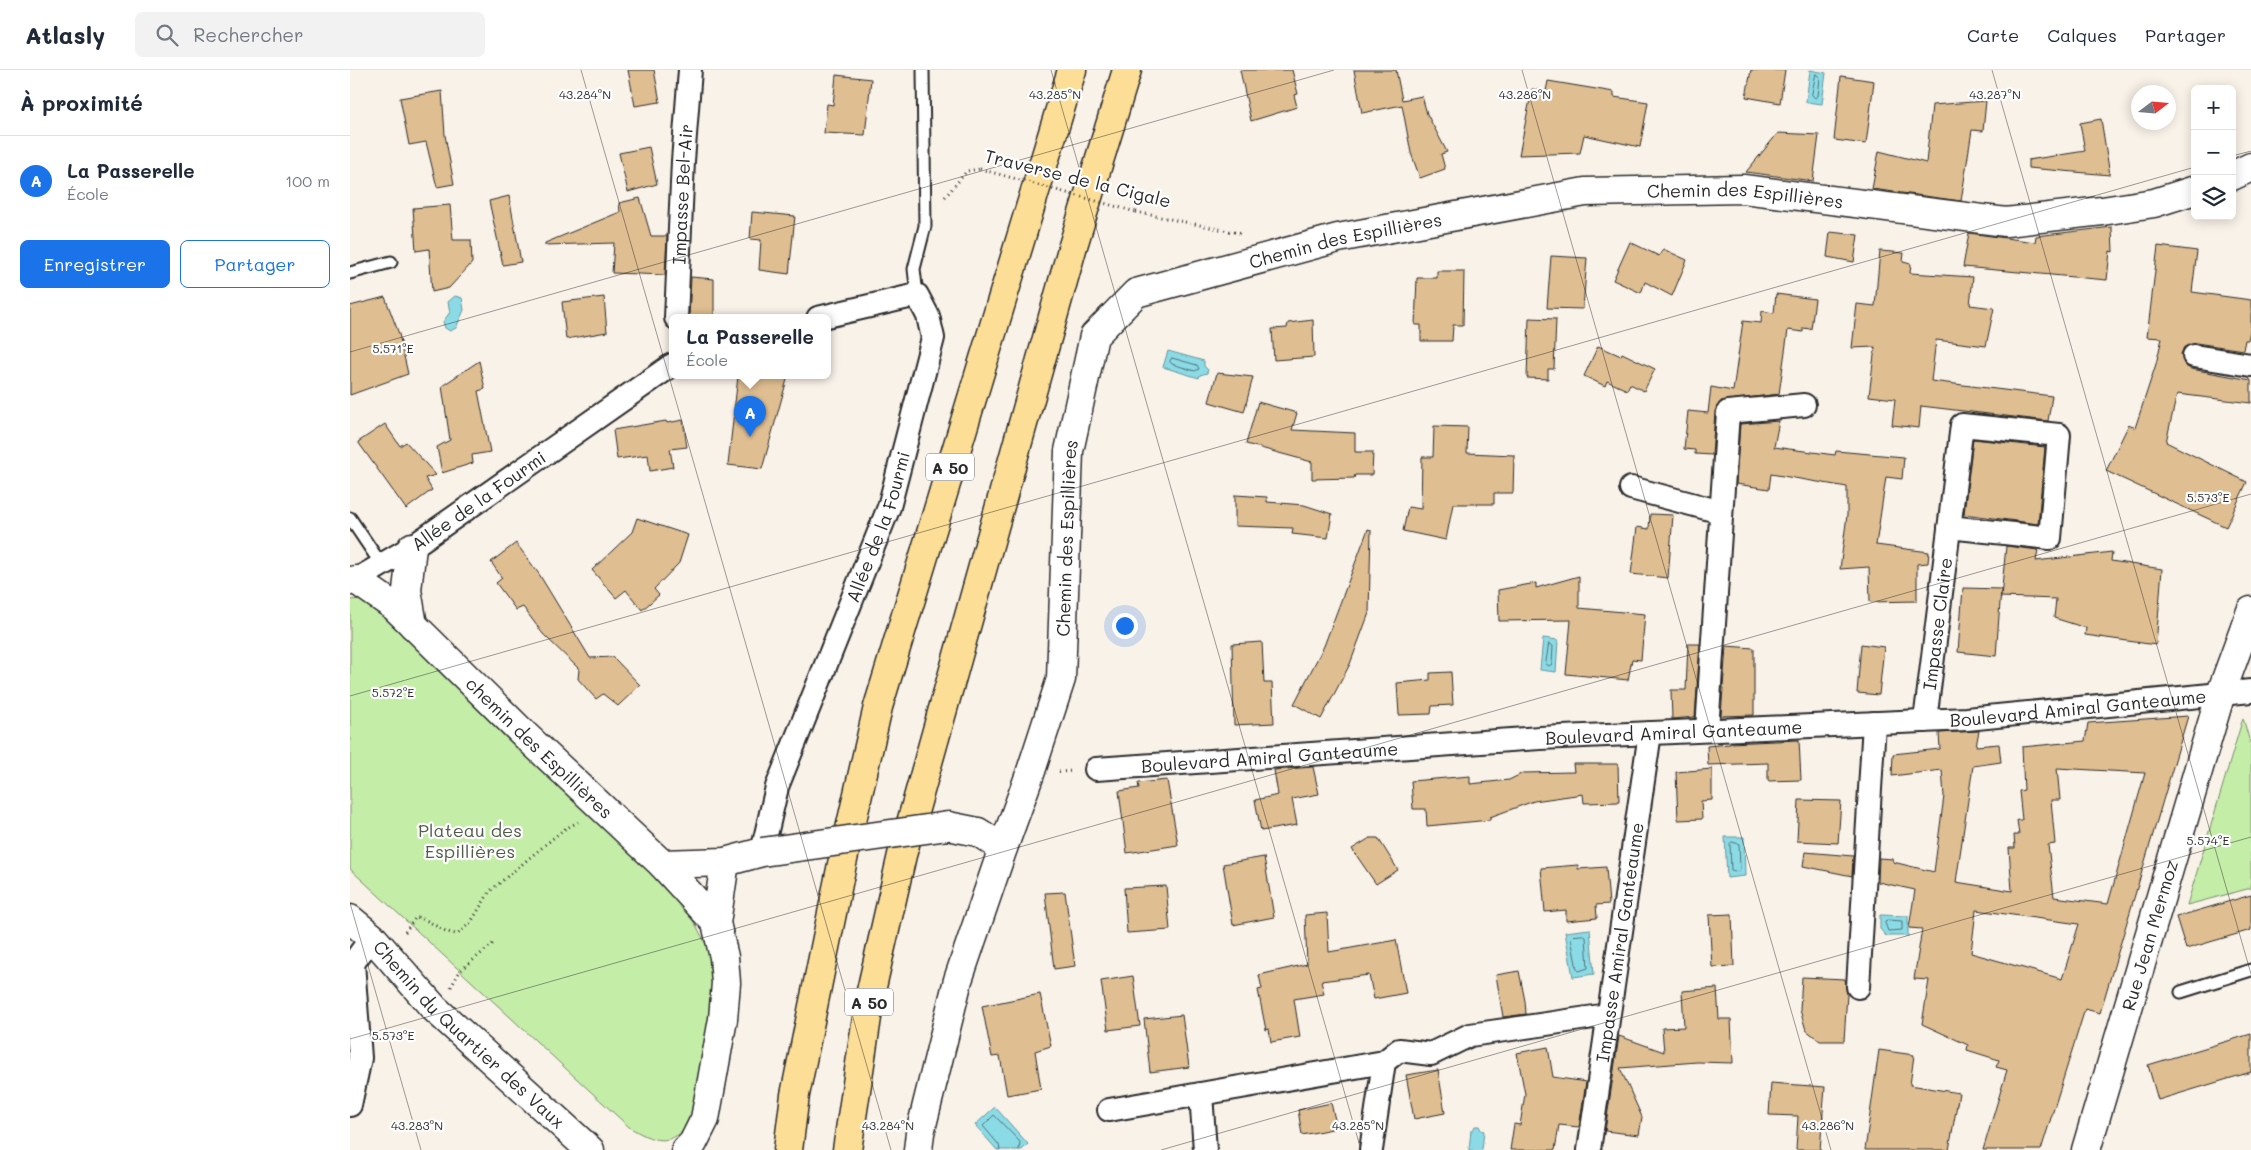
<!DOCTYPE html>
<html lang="fr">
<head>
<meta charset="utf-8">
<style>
  body { margin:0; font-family:Mali,sans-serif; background:#f2f2f3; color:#1f2937 }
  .controls { position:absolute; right:15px; top:15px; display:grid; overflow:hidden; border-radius:8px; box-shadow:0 2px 12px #0003 }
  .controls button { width:45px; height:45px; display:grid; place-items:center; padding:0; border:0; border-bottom:1px solid #e0e1e3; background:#fff; color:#1f2937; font:25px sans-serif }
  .compass { position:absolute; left:1781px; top:15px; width:45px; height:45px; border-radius:50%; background:#fff; box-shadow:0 2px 12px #0003; rotate:74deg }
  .you { position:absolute; left:774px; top:555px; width:18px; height:18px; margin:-12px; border:4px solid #fff; border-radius:50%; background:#1a73e8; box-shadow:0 0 0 8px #1a73e833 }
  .badge { display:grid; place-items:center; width:32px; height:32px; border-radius:50%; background:#1a73e8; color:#fff; font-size:16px; font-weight:700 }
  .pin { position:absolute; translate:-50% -41px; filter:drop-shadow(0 1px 2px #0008) }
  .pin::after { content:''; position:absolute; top:26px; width:18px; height:15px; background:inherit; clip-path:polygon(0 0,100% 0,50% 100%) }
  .popup { position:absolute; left:319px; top:244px; width:162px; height:65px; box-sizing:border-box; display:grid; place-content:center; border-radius:8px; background:#fff; filter:drop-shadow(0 1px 4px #0005); font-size:16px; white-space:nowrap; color:#747a83 }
  .popup b { font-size:19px; color:#1f2937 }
  .popup::after { content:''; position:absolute; left:50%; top:100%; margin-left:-10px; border:10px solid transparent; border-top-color:#fff }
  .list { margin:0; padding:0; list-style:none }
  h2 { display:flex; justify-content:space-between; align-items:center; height:65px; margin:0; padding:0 20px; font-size:21px }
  h2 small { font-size:16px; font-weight:400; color:#747a83 }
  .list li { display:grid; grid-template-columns:32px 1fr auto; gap:15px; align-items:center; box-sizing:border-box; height:90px; padding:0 20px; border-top:1px solid #e0e1e3 }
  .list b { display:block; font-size:19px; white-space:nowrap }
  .list p { margin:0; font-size:16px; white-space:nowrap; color:#747a83 }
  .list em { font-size:16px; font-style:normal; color:#747a83 }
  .actions { display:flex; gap:10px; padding:15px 20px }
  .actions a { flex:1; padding:11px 0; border:1px solid #1a73e8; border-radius:8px; text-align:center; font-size:18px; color:#1a73e8 }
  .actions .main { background:#1a73e8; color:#fff }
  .icon { flex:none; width:28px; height:28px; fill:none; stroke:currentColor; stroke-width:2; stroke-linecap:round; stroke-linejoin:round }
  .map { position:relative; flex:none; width:1901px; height:1080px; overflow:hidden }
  header { display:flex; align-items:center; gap:30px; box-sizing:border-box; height:70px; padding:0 25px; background:#fff; border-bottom:1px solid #e0e1e3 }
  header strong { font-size:24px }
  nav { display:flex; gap:28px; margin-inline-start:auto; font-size:18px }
  .search { width:350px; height:45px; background:#f2f2f3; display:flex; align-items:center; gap:12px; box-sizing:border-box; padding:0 18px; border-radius:8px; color:#747a83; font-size:19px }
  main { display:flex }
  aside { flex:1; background:#fff }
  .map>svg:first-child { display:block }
  .green { fill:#c4eda8; stroke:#788c6a }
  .water { fill:#8bdbe6; stroke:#65959b }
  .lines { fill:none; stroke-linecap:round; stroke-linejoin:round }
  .shore { stroke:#517176; stroke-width:1 }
  .building { fill:#dfbe91; stroke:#2b2b2b; fill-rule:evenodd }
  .lane-casing { stroke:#2b2b2b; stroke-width:15 }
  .street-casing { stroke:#2b2b2b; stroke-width:26 }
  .secondary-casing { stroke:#2b2b2b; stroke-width:31 }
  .highway-casing { stroke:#2b2b2b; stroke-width:31 }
  .path { stroke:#2b2b2b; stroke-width:3; stroke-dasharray:1 4; stroke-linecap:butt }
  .lane { stroke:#fff; stroke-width:11 }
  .street { stroke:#fff; stroke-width:22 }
  .secondary { stroke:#fff; stroke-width:28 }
  .highway { stroke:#fcde96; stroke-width:28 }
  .secondary-bridge-casing { stroke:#2b2b2b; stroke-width:31; stroke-linecap:butt }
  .path-bridge { stroke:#2b2b2b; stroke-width:3; stroke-dasharray:1 4; stroke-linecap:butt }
  .secondary-bridge { stroke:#fff; stroke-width:28 }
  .ticks { fill:none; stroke:#2b2b2b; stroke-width:1; stroke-opacity:0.45 }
  .labels { text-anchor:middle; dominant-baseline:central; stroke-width:4.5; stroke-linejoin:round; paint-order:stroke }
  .shield { fill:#fff; stroke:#6b6b6b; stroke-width:1 }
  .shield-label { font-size:16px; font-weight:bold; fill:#2b2b2b }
  .street-label { font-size:18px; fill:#2b2b2b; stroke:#fff }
  .park-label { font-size:18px; fill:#515c4a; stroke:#fff }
  .ticks-label { font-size:12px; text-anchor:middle; fill:#2b2b2b; stroke:#fff; stroke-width:4.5; stroke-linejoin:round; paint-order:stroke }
</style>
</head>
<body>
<header>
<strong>Atlasly</strong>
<div class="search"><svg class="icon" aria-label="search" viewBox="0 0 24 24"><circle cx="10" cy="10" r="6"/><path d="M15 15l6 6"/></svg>Rechercher</div>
<nav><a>Carte</a><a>Calques</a><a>Partager</a></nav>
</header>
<main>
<aside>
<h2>À proximité<small></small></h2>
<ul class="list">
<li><span class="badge">A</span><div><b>La Passerelle</b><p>École</p></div><em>100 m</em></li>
</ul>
<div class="actions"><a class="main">Enregistrer</a><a>Partager</a></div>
</aside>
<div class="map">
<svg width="1901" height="1080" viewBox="0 0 1901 1080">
  <rect width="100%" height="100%" fill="#f9f2e9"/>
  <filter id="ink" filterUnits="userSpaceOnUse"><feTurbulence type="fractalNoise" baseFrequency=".02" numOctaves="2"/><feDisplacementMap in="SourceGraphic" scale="10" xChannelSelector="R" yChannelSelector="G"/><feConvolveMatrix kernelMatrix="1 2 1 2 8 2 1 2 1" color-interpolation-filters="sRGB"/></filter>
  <g filter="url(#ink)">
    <g class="green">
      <path d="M10,529L22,536L329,829L347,857L363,888L366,921L347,1047C323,1075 310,1076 279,1057L0,799V530Z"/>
      <path d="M1893,648L1901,676V818L1837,835Z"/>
    </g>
    <g class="water">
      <path d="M1460,0L1476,3L1472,34L1456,32Z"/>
      <path d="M105,226L112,228L114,240L106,258L100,261L95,258L93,252L100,242L98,232Z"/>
      <path d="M818,281L854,291V296L858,300L857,303L850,305L849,308L813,297Z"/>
      <path d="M1193,568L1208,570L1206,602L1190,600Z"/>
      <path d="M1375,767H1394L1395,806L1377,808Z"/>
      <path d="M1530,845L1558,846V866H1536L1530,859Z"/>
      <path d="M1240,859L1244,904L1223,907L1215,862Z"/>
      <path d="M645,1037L678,1074L672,1080H647L625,1055Z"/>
      <path d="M1125,1056H1129L1131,1060L1134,1061L1132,1080H1119L1121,1060H1123Z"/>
    </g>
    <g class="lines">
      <g class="shore">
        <path d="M1466,4L1470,8L1468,26L1465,28L1462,25Z"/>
        <path d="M822,288L847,295L849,299L845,301L822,294L820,292Z"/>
        <path d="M1199,574L1203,576L1202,594L1199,596L1196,594Z"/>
        <path d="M1382,772L1389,774L1390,799L1388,802L1381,800L1380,774Z"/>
        <path d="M1537,850L1552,851V860L1538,861L1535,853Z"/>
        <path d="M1233,865L1236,867L1238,898L1229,901L1227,899L1221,868L1223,866Z"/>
        <path d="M650,1080L649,1075L633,1056L644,1045L670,1072L669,1080"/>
      </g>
    </g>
    <g class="building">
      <path d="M278,0H304L310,32L285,36Z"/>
      <path d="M890,0H942L948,24L944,25L947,37L901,51Z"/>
      <path d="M1004,0H1046L1052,30L1072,26L1077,44L1097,82L1091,84L1095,99L1070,108L1061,83L1052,35L1012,43Z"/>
      <path d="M1401,0H1435L1430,33L1396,27Z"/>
      <path d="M486,5L521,9L515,65L474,63L477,34L483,35Z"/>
      <path d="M1491,6L1524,11L1516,74L1484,70Z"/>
      <path d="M1198,11L1264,22V27L1298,32L1290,77L1234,65L1230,83L1169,85L1182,19L1196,21Z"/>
      <path d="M92,21L95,65L104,114L87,117L76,72L59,75L50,28Z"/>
      <path d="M1636,31L1633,61L1622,60L1611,131L1522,119L1529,81L1576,93L1582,35Z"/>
      <path d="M1751,49L1760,105L1678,98V90L1735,81L1730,53Z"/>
      <path d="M1428,63L1469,65L1463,111L1396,102Z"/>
      <path d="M299,77L307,114L278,122L269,83Z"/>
      <path d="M159,126L171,192L153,195L139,131Z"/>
      <path d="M290,128L301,166H317L315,205L262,203L264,173L195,175V173L270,142L269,133Z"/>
      <path d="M100,135L103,170H121L122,193L99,218L82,222L79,179L66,181L63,138Z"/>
      <path d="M402,142L445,146L439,204L409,200L411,170L400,169Z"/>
      <path d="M1762,157L1763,182L1760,181L1757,210L1613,197L1619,163L1685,172L1686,166Z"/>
      <path d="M1480,162L1508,165L1504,192L1477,187Z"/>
      <path d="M1280,172L1309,186L1313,179L1337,190L1322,226L1295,212L1291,223L1263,210Z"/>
      <path d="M1808,176L1847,181L1842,222L1901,230V256L1898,270H1895L1893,280L1846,273L1834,277L1831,284L1835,296L1841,299L1901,310V333L1827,324L1816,372L1897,412L1876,457L1756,401L1779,354L1785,358L1806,294L1812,268L1797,267Z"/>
      <path d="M1530,181L1554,183L1553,192L1561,194L1560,203L1623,207L1620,235L1644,238L1636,276L1586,270L1581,311L1702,326L1698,351L1571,336L1569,358L1542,355L1545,329L1519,326L1525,277L1502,278L1507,234L1525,236Z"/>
      <path d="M1201,186L1237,188L1233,239L1197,238Z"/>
      <path d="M1087,201H1114L1113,255H1103L1102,271H1071V255H1065L1067,208H1087Z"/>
      <path d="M341,207L364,209V248H339Z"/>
      <path d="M1426,224L1465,229L1461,259L1453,258V262L1438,260L1429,324L1371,331L1365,341L1362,385L1345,384V380L1334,379L1338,341L1358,343L1361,317L1383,321L1393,251L1411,253L1412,241L1424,243Z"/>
      <path d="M35,227L49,264L58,304L0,325V236Z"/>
      <path d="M254,227L257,262L216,269L212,232Z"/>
      <path d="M1179,248L1206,249L1204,299H1198V309L1177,308Z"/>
      <path d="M963,250L964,287L924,290L922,259L937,258L938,253Z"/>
      <path d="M1248,276L1271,286L1272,283L1305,299L1294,321L1280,314L1277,320L1257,311L1255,316L1234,306Z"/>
      <path d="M129,291L135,319L128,321L140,382L122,385L123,393L92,403L87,377L100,370L92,316Z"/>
      <path d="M867,303L903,307L894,342L859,332Z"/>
      <path d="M388,306H438L412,399L378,395Z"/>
      <path d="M908,332L947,343L942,360L1005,363V382H1023L1022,405H1005L1004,408L962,409V392L896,374Z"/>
      <path d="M333,350L337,377L320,379L323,397L300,401L298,385L267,389L263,360L316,351L317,353Z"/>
      <path d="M1429,351L1424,377L1485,385L1486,381L1554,387L1552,409L1536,407L1526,475L1579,482L1578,493L1567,494V531L1520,532L1519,497L1490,499L1497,445V417L1421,404L1419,419L1386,414L1390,354Z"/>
      <path d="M35,354L50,376L56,372L86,405L75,408L82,420L56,439L8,372Z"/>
      <path d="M1084,356L1118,357L1117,383L1164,385L1163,423H1144V434H1103L1096,470L1053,461L1058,437L1071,439L1072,387H1083Z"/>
      <path d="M1623,369L1695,377L1688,454L1614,444Z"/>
      <path d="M885,425L917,427V432L954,435L982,444L978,468L942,464L943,458L885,456Z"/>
      <path d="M1300,444L1323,445L1318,508L1281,504L1287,457L1299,459Z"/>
      <path d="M287,448L338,465L329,493L304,519L309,525L292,540L276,520L266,528L242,500L282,462Z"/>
      <path d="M1018,459L1021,460L1019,543L1000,594L971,649L944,634L974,576Z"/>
      <path d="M166,473L189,504L240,588L263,587L290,615L268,636L253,624L246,629L228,609L229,599L193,564L173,537L166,540L146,513L152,508L141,492Z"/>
      <path d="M1656,476L1688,480L1686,491L1762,482L1761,491L1812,499L1806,575L1735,565L1736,558L1704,548L1706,529L1651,527Z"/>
      <path d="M1229,506V538L1295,544L1291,590L1282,589L1278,610L1216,604L1221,550L1149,551L1148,520L1186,513V518Z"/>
      <path d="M1613,518L1651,519L1646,586L1608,582Z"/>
      <path d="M912,572L914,613H922L924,653L884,655L882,574Z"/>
      <path d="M1338,574H1350L1345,647L1322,649L1321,620H1336Z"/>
      <path d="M1511,574L1534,577L1529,625L1507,623Z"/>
      <path d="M1376,576L1404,578V645L1371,646Z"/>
      <path d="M1101,602L1103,635L1082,636L1081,644L1049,645L1047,613L1080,610V603Z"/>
      <path d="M1838,646L1750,943L1735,939L1691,1080H1633L1657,1000L1646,997L1649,990L1617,980L1618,975L1572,954L1579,910L1564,909L1572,859L1559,858L1565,820L1528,812L1529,788L1543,789V792L1584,802L1594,726L1592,700L1542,706L1543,684L1590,679L1589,663L1629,661L1626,676L1649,674L1651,692L1623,696L1606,812L1662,821L1659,778H1665L1664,765H1669L1667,750H1672L1669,721L1674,720L1672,677L1735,671L1738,653ZM1707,698L1795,703L1758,834L1704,827L1698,775L1705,774L1701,730H1710ZM1626,840L1729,854L1712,909L1621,883Z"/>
      <path d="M1449,670L1451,710L1418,711V693L1358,695L1357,676L1380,674V673Z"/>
      <path d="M1223,694H1268L1269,732L1234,733L1233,724L1184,731L1140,747V750L1077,756L1076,739H1063L1061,711L1120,706V714L1159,710L1173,703L1224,702Z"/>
      <path d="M963,697L969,724L942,729L947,755L911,761L905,730L928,725L924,700Z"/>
      <path d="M1362,699V730L1351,731L1352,749L1328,750L1326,702Z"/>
      <path d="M817,710L828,775L777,783L769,721L789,718L788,713Z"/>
      <path d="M1449,730L1491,731L1488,773L1447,771Z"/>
      <path d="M1020,768H1028L1048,800L1026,814L1002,779Z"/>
      <path d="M1455,782L1503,786L1502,806L1453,796Z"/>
      <path d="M914,787L924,847L883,855L873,794Z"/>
      <path d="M1228,795V799L1256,797L1259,834L1246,835L1247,848L1216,851V840L1195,842L1191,798Z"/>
      <path d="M816,816L820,860L777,863L774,818Z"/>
      <path d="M715,822L725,896L704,899L695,823Z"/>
      <path d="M1901,825V860L1836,879L1826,847Z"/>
      <path d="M977,843L979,882L1046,870L1056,923L1024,929L1019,905L971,911L974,924L944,929L950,967L921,972L919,959L916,960L908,920L912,919L909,905L957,894L955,845Z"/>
      <path d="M1382,844L1384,896L1362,897L1359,845Z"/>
      <path d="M1169,901L1175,931L1176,944L1153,947L1146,905Z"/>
      <path d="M783,906L790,956L758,960L751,911Z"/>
      <path d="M1452,907L1495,909L1497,924L1494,971H1470L1456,960L1450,940Z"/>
      <path d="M1367,918L1369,949H1381L1383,993L1347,992L1270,998L1292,1047L1289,1065L1255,1061L1269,966L1314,982L1312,958L1334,957L1332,921Z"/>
      <path d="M690,924L701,976L685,981L691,1019L657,1025L650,986L642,987L632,936Z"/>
      <path d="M832,945L839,997L800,1002L794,949Z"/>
      <path d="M1901,964V1002L1808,1030L1798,995Z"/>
      <path d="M1198,977L1203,1007L1236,1012L1229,1057L1209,1055L1205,1080H1160L1164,1054L1170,1055L1175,1024L1167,983Z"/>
      <path d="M1529,980L1564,985L1560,1015L1609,1023L1599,1080H1515Z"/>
      <path d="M1088,1000L1095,1043L1064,1049L1056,1005Z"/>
      <path d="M1421,1013L1475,1017L1470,1080H1446L1448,1046L1419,1045Z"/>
      <path d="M981,1033L987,1058L952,1065L948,1040Z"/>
    </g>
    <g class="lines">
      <g class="lane-casing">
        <g id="lane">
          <path d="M0,203L41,192"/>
          <path d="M567,225L564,199L575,156L573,0"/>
          <path d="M0,448L31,494"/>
          <path d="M1831,922L1901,900"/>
        </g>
      </g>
      <g class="street-casing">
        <g id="street">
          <path id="s1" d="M326,248L333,91L340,0"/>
          <path d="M1844,286L1901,295"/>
          <path d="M1281,418L1371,442"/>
          <path id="s2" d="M6,510L62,477L322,295"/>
          <path id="s3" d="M1575,651L1612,355L1709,365L1700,468L1599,457"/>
          <path d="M1357,660L1378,342L1454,335"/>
          <path id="s4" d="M746,699L1190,668L1617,649L1901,621"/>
          <path id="s5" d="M412,782L427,717L539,437L583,268L578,246L567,225L468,248"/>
          <path d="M1508,917L1524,653"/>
          <path d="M851,1024L855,1080"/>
          <path d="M0,1035L10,988L3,893L22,867"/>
          <path d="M759,1040L1034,992"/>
          <path d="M1021,1080L1034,992L1049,980L1081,984L1120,965L1258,945"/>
          <path id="s6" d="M1239,1080L1300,663"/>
        </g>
      </g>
      <g class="secondary-casing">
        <g id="secondary">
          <path d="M1882,106L1901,97"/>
          <path d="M62,477L57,520L63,555"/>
          <path id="s7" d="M0,511L6,510L45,537L177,667L312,794L366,853"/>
          <path d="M598,756L628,762L653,778"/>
          <path d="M312,794L375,792L412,782"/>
          <path id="s8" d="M0,849L22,867L84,938L240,1080"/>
          <path d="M336,1080L343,1073L355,1049L373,949L376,913L374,887L366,853L375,792"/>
          <path id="s9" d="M568,1080L570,1063L608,910L653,778L680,704L711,609L719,381L744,266L786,223L988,168L1235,122L1393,119L1656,152L1752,141L1804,133L1845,120"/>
          <path id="s10" d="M1736,1080L1871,623L1901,541"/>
        </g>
      </g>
      <g class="highway-casing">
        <g id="highway">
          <path d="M438,1080L445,1025L492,794L528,637L722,0"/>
          <path d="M497,1080L521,921L552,785L722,179L777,0"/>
        </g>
      </g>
      <g class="path">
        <path d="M595,127L617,101L630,99"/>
        <path d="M786,142L893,164"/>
        <path d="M709,702L723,701"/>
        <path d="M55,862L66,847C82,850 91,863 108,864L121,852L140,821L213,760L228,752"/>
        <path d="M101,917L110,901L145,872"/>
      </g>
      <use href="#lane" class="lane"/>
      <use href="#street" class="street"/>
      <use href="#secondary" class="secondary"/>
      <use href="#highway" class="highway"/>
      <g class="secondary-bridge-casing">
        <path id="secondary-bridge" d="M412,782L598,756"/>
      </g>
      <path class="path-bridge" d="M630,99L786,142"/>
      <use href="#secondary-bridge" class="secondary-bridge"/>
    </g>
  </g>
  <path class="ticks" d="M231,0L541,1080M701,0L1011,1080M1172,0L1481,1080M1642,0L1901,904M1882,86L1901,81M0,282L984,0M0,626L1845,97M0,833L71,1080M0,969L1901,424M811,1080L1901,767"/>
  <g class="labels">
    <g class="shield">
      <rect x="576" y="383.5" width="48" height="27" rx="4"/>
      <rect x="495" y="918.5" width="48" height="27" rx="4"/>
    </g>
    <g class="shield-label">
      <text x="600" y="397">A 50</text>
      <text x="519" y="932">A 50</text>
    </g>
    <g class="street-label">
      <text transform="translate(728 108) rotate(14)">Traverse de la Cigale</text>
      <text stroke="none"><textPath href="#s1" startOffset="124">Impasse Bel-Air</textPath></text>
      <text stroke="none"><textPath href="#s9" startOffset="1520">Chemin des Espillières</textPath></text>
      <text stroke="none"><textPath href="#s9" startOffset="1115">Chemin des Espillières</textPath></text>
      <text stroke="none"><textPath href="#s2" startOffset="146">Allée de la Fourmi</textPath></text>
      <text stroke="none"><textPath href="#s5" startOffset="346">Allée de la Fourmi</textPath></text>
      <text stroke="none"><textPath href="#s9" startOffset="634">Chemin des Espillières</textPath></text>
      <text stroke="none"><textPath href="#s3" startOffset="98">Impasse Claire</textPath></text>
      <text stroke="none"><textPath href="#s4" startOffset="984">Boulevard Amiral Ganteaume</textPath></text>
      <text stroke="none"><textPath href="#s4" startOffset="579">Boulevard Amiral Ganteaume</textPath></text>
      <text stroke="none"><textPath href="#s7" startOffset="255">chemin des Espillières</textPath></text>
      <text stroke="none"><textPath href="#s4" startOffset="174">Boulevard Amiral Ganteaume</textPath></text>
      <text stroke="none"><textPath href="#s10" startOffset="224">Rue Jean Mermoz</textPath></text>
      <text stroke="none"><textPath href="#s6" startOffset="210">Impasse Amiral Ganteaume</textPath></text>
      <text stroke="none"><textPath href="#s8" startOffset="166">Chemin du Quartier des Vaux</textPath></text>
    </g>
    <g class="park-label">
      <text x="120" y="760">Plateau des<tspan x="120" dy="21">Espillières</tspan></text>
    </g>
  </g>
  <g class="ticks-label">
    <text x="235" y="29">43.284°N</text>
    <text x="705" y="29">43.285°N</text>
    <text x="1175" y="29">43.286°N</text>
    <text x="1645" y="29">43.287°N</text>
    <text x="43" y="283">5.571°E</text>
    <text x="1858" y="432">5.573°E</text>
    <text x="43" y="627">5.572°E</text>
    <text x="1858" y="775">5.574°E</text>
    <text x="43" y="970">5.573°E</text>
    <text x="67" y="1060">43.283°N</text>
    <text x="538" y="1060">43.284°N</text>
    <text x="1008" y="1060">43.285°N</text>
    <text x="1478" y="1060">43.286°N</text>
  </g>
</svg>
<div class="controls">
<button>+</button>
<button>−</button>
<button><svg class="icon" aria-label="layers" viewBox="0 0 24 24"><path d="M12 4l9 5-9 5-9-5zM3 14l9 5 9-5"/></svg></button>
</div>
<svg class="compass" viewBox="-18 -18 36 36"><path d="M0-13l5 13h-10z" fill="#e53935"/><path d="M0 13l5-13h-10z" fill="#747a83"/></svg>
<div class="you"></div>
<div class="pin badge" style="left:400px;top:367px">A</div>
<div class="popup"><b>La Passerelle</b>École</div>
</div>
</main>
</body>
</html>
